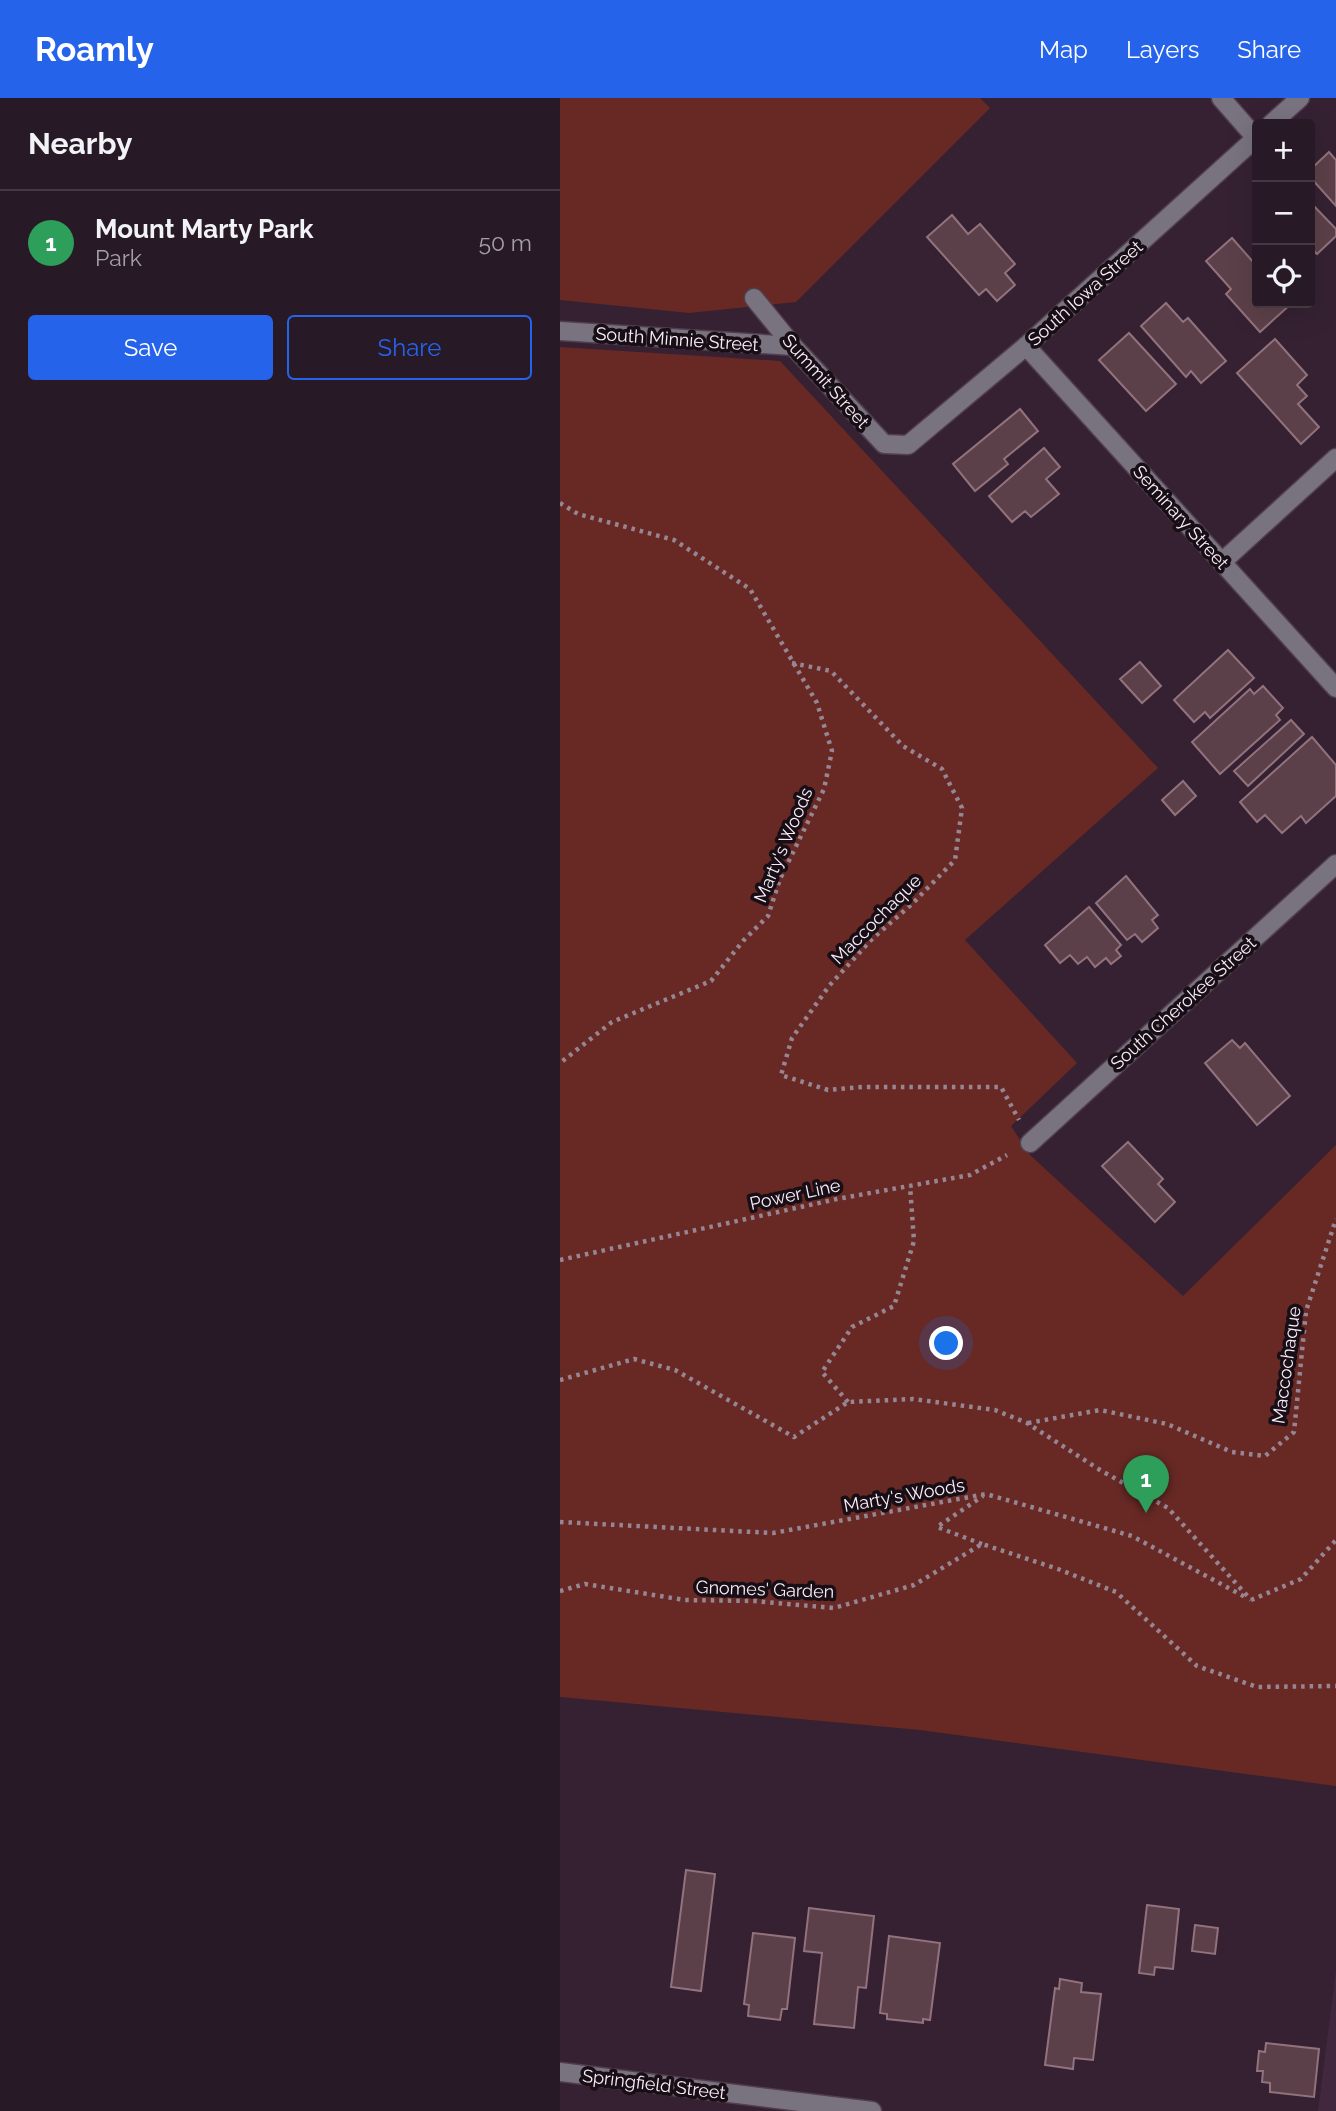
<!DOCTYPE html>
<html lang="en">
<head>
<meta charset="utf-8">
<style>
  body { margin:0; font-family:Raleway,sans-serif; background:#30222e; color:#f1f3f6 }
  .controls { position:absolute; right:21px; top:21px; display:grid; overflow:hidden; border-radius:7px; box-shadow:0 7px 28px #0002 }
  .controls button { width:63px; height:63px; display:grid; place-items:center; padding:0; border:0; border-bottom:2px solid #443843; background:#281926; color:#f1f3f6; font:35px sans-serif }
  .you { position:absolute; left:387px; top:1246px; width:24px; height:24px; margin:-18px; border:5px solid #fff; border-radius:50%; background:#1a73e8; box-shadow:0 0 0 10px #1a73e833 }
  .badge { display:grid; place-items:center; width:46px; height:46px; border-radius:50%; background:#2563eb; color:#fff; font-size:23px; font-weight:700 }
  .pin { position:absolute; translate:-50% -58px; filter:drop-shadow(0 2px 4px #0008) }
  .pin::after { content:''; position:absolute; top:37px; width:24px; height:21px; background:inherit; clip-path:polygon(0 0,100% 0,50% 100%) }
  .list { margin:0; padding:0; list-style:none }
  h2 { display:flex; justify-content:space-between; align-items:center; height:91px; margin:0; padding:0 28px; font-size:30px }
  h2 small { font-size:23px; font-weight:400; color:#a5a0a7 }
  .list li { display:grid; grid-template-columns:46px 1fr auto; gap:21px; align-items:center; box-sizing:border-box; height:105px; padding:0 28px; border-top:2px solid #443843 }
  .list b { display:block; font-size:26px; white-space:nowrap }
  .list p { margin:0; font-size:23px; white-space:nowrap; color:#a5a0a7 }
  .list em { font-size:23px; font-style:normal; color:#a5a0a7 }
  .actions { display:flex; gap:14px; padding:21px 28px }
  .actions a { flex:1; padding:16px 0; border:2px solid #2563eb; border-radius:7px; text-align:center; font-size:24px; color:#2563eb }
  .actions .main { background:#2563eb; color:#fff }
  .icon { flex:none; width:38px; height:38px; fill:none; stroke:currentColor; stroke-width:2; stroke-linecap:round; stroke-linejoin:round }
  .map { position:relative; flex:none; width:776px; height:2013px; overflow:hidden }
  header { display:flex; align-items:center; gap:42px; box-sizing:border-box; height:98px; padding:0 35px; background:#2563eb; color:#fff }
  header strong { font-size:33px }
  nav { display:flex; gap:38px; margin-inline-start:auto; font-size:24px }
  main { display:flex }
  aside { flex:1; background:#281926 }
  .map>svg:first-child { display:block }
  .built { fill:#41283e }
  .green { fill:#682925 }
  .building { fill:#5c4049; stroke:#92727c; stroke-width:2 }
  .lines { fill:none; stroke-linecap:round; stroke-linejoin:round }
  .minor-casing { stroke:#513e4e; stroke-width:21 }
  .path { stroke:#968694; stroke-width:4.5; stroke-dasharray:3.5 5; stroke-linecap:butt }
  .minor { stroke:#78737f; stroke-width:18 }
  .labels { text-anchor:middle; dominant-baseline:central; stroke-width:7; stroke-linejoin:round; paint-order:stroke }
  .street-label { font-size:18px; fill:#faedf8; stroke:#170e16 }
</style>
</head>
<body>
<header>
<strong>Roamly</strong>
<nav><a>Map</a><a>Layers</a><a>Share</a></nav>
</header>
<main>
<aside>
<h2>Nearby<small></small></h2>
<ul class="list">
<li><span class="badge" style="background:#2e9e5b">1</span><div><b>Mount Marty Park</b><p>Park</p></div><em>50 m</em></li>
</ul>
<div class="actions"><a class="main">Save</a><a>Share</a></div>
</aside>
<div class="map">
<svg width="776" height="2013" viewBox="0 0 776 2013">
  <rect width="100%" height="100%" fill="#352132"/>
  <path class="built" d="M776,1872V2013H758Z"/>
  <g class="green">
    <path d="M0,0H420L430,10L236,204L129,215L0,202Z"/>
    <path d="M0,249L220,263L598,670L405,842L517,965L451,1028L470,1057L623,1198L776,1047V1688L360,1632L0,1599Z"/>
  </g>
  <g class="building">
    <path d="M769,54L776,62V108L750,79V72Z"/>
    <path d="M750,104L776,131V138L757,156L750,149Z"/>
    <path d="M392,117L408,136L420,126L455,166L445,175L455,187L437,203L426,191L419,197L367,139Z"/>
    <path d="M672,140L694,165L697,160V205H732L700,234L666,196L671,191L646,163Z"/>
    <path d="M606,205L623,224L628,220L666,263L641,285L631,273L626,279L581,228Z"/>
    <path d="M569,235L616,286L586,313L539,262Z"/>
    <path d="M715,241L747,277L737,287L747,298L738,306L759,329L741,346L677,275Z"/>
    <path d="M460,311L478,333L444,361L448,366L415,393L393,366Z"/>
    <path d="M484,350L500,369L486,381L499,396L471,419L465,413L452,424L429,398Z"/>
    <path d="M668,552L694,580L650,620L645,614L634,624L614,602Z"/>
    <path d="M580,564L601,588L582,605L560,581Z"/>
    <path d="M703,588L723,610L716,617L720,622L660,676L632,644L690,591L694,596Z"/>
    <path d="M731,622L744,636L688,688L674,673Z"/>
    <path d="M752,639L776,667V698L746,725L741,718L722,735L705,717L697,724L680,704Z"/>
    <path d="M623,683L636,698L615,717L602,702Z"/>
    <path d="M566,778L598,817L592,822L598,830L582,844L575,836L567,842L536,805Z"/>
    <path d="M529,809L561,847L556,852L561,858L551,866L546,860L535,869L527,859L518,866L510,857L500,865L485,847Z"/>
    <path d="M672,942L680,950L685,945L730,998L697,1027L645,965Z"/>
    <path d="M568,1044L603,1081L598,1086L615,1104L595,1124L542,1068Z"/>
    <path d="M126,1772L155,1776L141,1893L111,1889Z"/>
    <path d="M587,1807L619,1811L613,1871L595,1869L594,1877L579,1875Z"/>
    <path d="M249,1810L314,1818L306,1890L298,1889L294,1930L254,1926L262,1855L244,1853Z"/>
    <path d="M635,1827L658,1830L655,1856L632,1853Z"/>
    <path d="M193,1835L235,1840L227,1911H222L220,1922L188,1918L189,1907L184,1906Z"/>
    <path d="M329,1838L380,1845L370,1922L363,1921V1925L327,1921V1916L320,1915Z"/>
    <path d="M500,1881L522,1885L521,1894L541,1896L533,1962L514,1960L513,1971L485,1967L495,1890L499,1891Z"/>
    <path d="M706,1945L759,1951L754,1999L710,1994V1985L702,1984L703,1973H697L699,1953L705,1954Z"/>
  </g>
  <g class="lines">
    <g class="minor-casing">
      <g id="minor">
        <path d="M661,0L696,40"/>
        <path d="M711,26L740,0"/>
        <path d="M194,200L233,248L324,346L348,347L466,248L697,39"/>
        <path d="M0,233L233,248"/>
        <path d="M466,248L776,590"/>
        <path d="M662,464L776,360"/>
        <path d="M470,1045L776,766"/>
        <path d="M0,1974L312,2013"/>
      </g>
    </g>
    <g class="path">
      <path d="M0,405L18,416L114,442L190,491L257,605L272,653L264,691L220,781L208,818L183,843L151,883L52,924L0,965"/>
      <path d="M232,565L271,573L343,648L382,671L402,710L395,762L353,805L311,842L269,888L232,940L221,977L268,992L302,989H441L459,1022"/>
      <path d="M0,1162L277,1101L410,1077L447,1057"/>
      <path d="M0,1282L74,1261L115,1272L234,1339L288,1304L353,1301L435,1312L467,1325L540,1372L608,1410L691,1502"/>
      <path d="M288,1304L262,1274L292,1229L334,1208L354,1143L350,1088"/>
      <path d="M468,1325L540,1312L607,1326L672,1354L705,1358L734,1334L746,1213L776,1121"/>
      <path d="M0,1424L213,1435L426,1396L572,1438L687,1500"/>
      <path d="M422,1446L377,1429L423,1398"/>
      <path d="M0,1493L25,1486L125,1502L194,1503L274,1510L354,1487L422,1446L498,1471L556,1494L637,1568L697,1589L776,1588"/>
      <path d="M691,1502L741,1481L776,1442"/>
    </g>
    <use href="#minor" class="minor"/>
  </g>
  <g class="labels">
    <g class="street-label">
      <text transform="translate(525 195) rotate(-42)">South Iowa Street</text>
      <text transform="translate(117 241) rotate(4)">South Minnie Street</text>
      <text transform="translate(266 283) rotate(48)">Summit Street</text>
      <text transform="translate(621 419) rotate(48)">Seminary Street</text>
      <text transform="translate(223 747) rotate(-67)">Marty's Woods</text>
      <text transform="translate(316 821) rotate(-45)">Maccochaque</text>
      <text transform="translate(623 905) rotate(-42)">South Cherokee Street</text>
      <text transform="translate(235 1096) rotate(-12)">Power Line</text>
      <text transform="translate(726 1267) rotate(-82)">Maccochaque</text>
      <text transform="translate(344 1397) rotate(-10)">Marty's Woods</text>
      <text transform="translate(205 1491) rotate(2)">Gnomes' Garden</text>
      <text transform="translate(94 1986) rotate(7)">Springfield Street</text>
    </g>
  </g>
</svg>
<div class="controls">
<button>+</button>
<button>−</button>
<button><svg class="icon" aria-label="locate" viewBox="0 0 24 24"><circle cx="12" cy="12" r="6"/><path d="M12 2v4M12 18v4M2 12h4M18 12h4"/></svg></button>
</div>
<div class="you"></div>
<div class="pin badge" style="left:586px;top:1415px;background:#2e9e5b">1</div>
</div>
</main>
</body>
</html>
